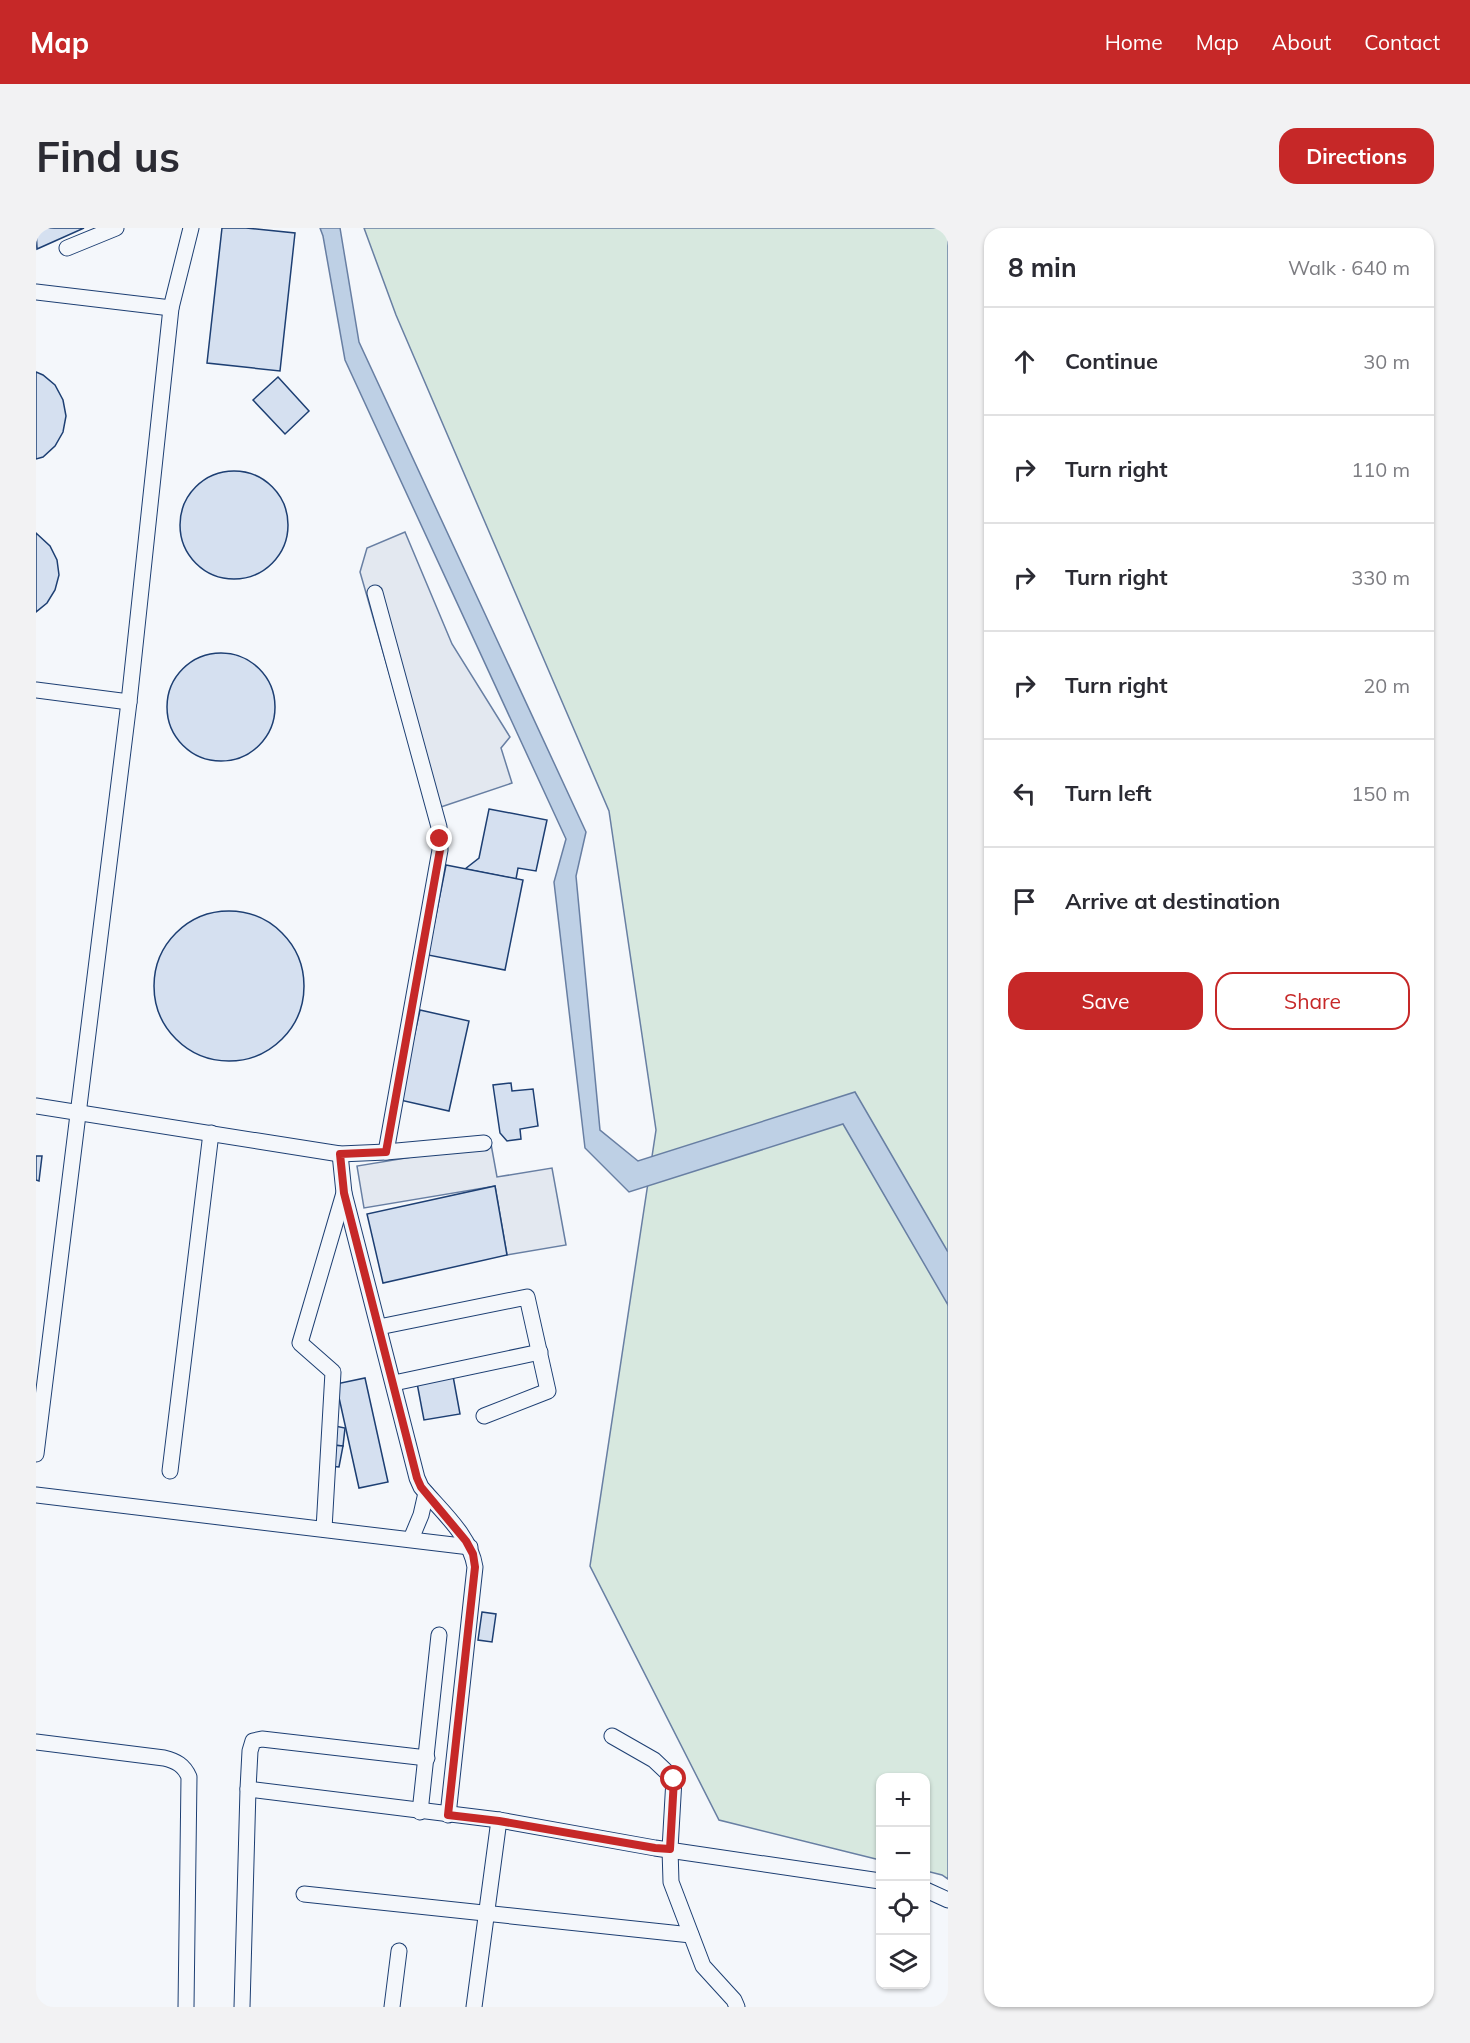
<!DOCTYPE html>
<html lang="en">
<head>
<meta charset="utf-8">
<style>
  body { margin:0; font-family:Mulish,sans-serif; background:#f2f2f3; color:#2b2b33 }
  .controls { position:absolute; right:18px; bottom:18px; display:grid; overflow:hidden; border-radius:12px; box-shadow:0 2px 4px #0004 }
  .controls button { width:54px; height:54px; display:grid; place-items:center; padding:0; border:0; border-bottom:2px solid #e1e1e2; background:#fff; color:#2b2b33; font:30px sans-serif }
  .stop { position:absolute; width:18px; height:18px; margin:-14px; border:4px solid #c62828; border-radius:50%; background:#fff }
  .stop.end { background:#c62828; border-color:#fff; box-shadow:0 2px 6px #0008 }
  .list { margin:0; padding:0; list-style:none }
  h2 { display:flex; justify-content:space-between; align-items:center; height:78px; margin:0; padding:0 24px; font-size:26px }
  h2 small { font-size:20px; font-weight:400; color:#7c7c81 }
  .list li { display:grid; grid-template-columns:39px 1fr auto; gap:18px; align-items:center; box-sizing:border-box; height:108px; padding:0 24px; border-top:2px solid #e1e1e2 }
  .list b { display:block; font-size:22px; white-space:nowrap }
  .list em { font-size:20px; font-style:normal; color:#7c7c81 }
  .actions { display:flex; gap:12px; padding:18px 24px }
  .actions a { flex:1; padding:14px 0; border:2px solid #c62828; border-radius:18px; text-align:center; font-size:21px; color:#c62828 }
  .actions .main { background:#c62828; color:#fff }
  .icon { flex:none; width:33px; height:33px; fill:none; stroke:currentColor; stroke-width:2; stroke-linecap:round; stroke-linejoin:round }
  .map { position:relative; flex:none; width:912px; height:1779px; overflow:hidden; border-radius:18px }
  header { display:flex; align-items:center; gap:36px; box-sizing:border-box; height:84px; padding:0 30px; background:#c62828; color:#fff }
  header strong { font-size:28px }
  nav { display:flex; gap:33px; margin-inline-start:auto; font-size:21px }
  .intro { display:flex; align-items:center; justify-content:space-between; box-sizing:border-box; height:144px; padding:0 36px }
  h1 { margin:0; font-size:42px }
  .button { padding:15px 27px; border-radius:18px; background:#c62828; color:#fff; font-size:21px; font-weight:700 }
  main { display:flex; gap:36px; padding:0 36px }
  aside { flex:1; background:#fff; border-radius:18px; box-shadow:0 2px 4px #0004 }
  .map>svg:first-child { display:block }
  .green { fill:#d7e8df; stroke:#687fa3; stroke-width:1.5 }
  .parking { fill:#e3e8f0; stroke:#687fa3; stroke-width:1.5 }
  .water { fill:#bed0e5; stroke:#687fa3; stroke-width:1.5 }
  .building { fill:#d5e0f0; stroke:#1d3f73; stroke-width:1.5 }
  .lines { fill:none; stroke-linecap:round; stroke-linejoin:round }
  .minor-casing { stroke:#1d3f73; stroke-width:17 }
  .minor { stroke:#f4f7fb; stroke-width:15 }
  .route { stroke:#c62828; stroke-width:8 }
</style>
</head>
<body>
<header>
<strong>Map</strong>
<nav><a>Home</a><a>Map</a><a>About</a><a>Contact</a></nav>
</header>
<div class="intro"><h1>Find us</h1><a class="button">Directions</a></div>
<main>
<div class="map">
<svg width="912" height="1779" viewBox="0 0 912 1779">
  <rect width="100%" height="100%" fill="#f4f7fb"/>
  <path class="green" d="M328,0H912V1651L906,1647L890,1643V1550H844V1632L683,1592L554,1338L620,902L573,583L360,87Z"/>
  <g class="parking">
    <path d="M369,304L416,416L474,509L465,520L476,555L393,583L324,344L331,320Z"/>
    <path d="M455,916L461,949L516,940L530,1017L471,1027L459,958L328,980L321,938Z"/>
  </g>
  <path class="water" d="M284,0H304L323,114L550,604L540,648L564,902L602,933L819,864L912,1024V1077L807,896L593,964L549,920L518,654L530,611L309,132L287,8Z"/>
  <g class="building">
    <path d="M0,0H48L1,21Z"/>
    <path d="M186,0H210L259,5L244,143L171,135Z"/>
    <path d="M0,144L7,147L19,157L27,172L30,188L27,204L19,218L7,229L0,231Z"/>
    <path d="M242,149L273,183L249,206L217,172Z"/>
    <circle cx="198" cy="297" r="54"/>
    <path d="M0,305L14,318L21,332L23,347L19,362L11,375L0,384Z"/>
    <circle cx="185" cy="479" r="54"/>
    <path d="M453,581L511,592L500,643L482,640L480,651L429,641L443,630Z"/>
    <path d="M410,637L487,652L469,742L392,727Z"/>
    <circle cx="193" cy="758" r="75"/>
    <path d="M384,782L433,793L413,883L364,872Z"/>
    <path d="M475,855L476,863L497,861L502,898L484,901L485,911L471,913L464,905L457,857Z"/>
    <path d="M0,928H6L3,953L0,952Z"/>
    <path d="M459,958L471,1027L347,1055L331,986Z"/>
    <path d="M417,1148L424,1186L388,1192L381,1155Z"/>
    <path d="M329,1150L352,1254L323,1260L300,1156Z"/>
    <path d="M299,1198L309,1200L307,1218L296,1217Z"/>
    <path d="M296,1217L307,1218L303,1239L293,1238Z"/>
    <path d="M446,1384L460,1386L456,1414L442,1412Z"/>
  </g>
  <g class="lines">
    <g class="minor-casing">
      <g id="minor">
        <path d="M31,20L80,0"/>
        <path d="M0,64L135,80"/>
        <path d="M339,365L403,599L404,622L350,924"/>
        <path d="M0,462L93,474"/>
        <path d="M0,878L304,926L350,924L448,915"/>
        <path d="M304,926L308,965L381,1250L385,1259C405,1283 434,1307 439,1339L412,1587"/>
        <path d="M343,1099L491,1069L512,1163L448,1188"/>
        <path d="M358,1155L504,1124"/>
        <path d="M0,1226L93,474L135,80L155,0"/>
        <path d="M134,1243L175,905"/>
        <path d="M0,1267L434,1319"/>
        <path d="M288,1301L297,1144L264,1115L308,965"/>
        <path d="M375,1311L385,1287L390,1265"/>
        <path d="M576,1508L618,1532L638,1551L634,1621L635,1654L667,1738L698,1772L701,1779"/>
        <path d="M0,1514L128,1530C140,1533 148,1537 153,1549L150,1779"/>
        <path d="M212,1561L463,1592L619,1620L844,1653"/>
        <path d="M384,1584L403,1407"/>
        <path d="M890,1662L912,1672"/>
        <path d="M268,1666L655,1707"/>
        <path d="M206,1779L212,1561L214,1523L217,1513L226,1511L391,1530"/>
        <path d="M356,1779L363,1723"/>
        <path d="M438,1779L463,1592"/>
      </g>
    </g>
    <use href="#minor" class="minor"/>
  </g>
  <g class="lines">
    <path class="route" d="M404,611V622L350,924L304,926L308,965L381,1250L385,1259L430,1313L437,1326L439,1339L412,1587L463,1593L619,1620L634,1621L638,1551"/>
  </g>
</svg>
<div class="controls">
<button>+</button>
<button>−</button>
<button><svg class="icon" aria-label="locate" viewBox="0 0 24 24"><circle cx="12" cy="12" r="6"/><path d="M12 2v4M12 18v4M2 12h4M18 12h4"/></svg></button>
<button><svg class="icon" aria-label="layers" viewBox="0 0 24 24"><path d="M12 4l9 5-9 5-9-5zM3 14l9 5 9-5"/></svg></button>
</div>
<div class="stop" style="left:638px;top:1551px"></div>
<div class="stop end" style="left:404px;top:611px"></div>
</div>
<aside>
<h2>8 min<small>Walk · 640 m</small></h2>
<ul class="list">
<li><svg class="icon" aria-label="ahead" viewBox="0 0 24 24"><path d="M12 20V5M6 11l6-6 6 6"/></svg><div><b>Continue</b></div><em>30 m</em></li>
<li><svg class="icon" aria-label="right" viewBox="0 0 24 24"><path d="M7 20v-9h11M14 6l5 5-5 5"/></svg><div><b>Turn right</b></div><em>110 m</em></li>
<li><svg class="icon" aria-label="right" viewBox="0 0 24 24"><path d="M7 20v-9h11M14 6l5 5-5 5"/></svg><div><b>Turn right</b></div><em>330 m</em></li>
<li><svg class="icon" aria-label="right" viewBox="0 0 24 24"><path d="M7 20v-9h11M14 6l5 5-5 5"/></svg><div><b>Turn right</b></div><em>20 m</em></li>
<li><svg class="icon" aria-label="left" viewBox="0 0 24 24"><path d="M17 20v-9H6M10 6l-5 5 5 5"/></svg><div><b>Turn left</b></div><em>150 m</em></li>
<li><svg class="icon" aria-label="arrive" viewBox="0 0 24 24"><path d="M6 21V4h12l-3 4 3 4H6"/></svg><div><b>Arrive at destination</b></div></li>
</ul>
<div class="actions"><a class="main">Save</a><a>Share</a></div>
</aside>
</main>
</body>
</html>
